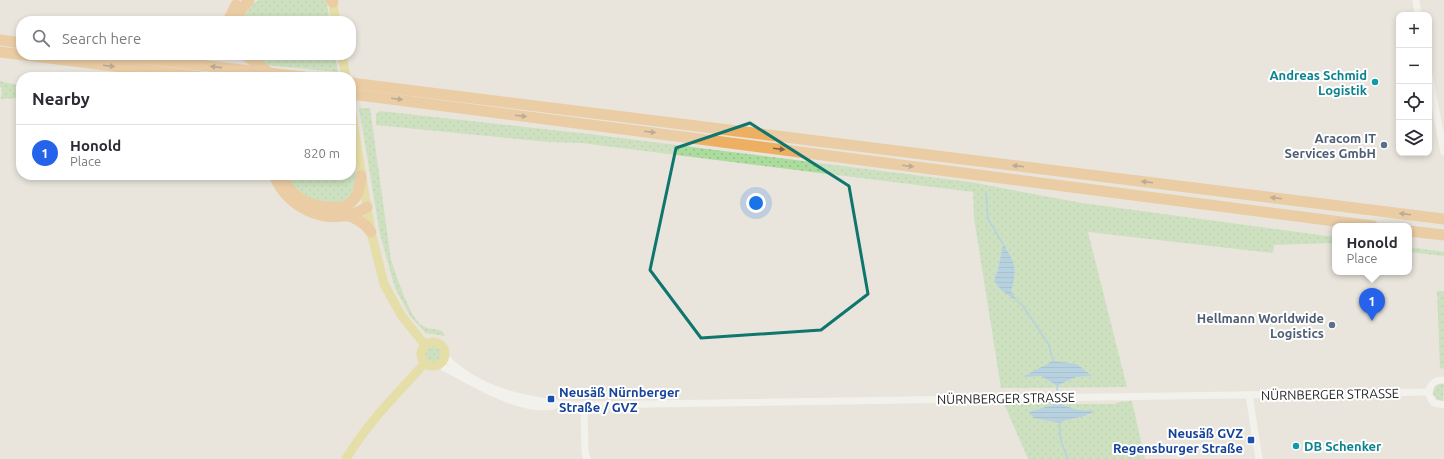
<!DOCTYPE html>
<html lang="en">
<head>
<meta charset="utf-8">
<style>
  body { margin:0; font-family:Ubuntu,sans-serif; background:#f7f7f7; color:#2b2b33 }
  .controls { position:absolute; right:12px; top:12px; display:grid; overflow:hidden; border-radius:8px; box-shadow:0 2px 6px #0003 }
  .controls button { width:36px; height:36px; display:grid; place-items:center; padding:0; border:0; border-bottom:1px solid #e1e1e2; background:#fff; color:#2b2b33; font:20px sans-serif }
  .you { position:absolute; left:756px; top:203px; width:14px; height:14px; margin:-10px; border:3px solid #fff; border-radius:50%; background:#1a73e8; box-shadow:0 0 0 6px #1a73e833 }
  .badge { display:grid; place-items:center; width:26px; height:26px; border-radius:50%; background:#2563eb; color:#fff; font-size:13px; font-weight:700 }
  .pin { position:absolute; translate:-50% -33px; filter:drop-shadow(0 1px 2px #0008) }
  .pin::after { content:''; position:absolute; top:21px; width:14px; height:12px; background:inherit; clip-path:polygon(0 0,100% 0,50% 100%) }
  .popup { position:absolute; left:1332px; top:223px; width:80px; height:52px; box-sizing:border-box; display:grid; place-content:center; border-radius:8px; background:#fff; filter:drop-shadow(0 1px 3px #0005); font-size:13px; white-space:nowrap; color:#7c7c81 }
  .popup b { font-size:15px; color:#2b2b33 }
  .popup::after { content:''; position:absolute; left:50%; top:100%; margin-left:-8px; border:8px solid transparent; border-top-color:#fff }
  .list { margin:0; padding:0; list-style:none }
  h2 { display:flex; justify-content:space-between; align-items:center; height:52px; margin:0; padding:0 16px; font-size:17px }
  h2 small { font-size:13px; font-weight:400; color:#7c7c81 }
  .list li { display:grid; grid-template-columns:26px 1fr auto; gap:12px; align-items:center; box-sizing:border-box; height:56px; padding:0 16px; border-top:1px solid #e1e1e2 }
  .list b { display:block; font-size:15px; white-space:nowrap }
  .list p { margin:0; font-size:13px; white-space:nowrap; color:#7c7c81 }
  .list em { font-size:13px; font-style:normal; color:#7c7c81 }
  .icon { flex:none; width:22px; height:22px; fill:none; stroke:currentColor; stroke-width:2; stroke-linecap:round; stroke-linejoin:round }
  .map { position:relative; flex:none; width:1444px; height:459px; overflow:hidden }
  .search { position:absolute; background:#fff; box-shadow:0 2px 6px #0003; left:16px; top:16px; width:340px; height:44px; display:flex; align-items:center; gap:10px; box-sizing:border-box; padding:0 14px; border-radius:16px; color:#7c7c81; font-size:15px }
  .panel { position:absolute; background:#fff; box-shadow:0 2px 6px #0003; left:16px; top:72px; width:340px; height:108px; border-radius:16px }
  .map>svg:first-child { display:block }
  .grass { fill:url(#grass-dots); fill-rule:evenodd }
  .water { fill:url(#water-rules) }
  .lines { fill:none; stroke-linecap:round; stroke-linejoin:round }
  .stream { stroke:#79b9e2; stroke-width:1.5 }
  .minor { stroke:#fff; stroke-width:7 }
  .major { stroke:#e2d468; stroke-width:9 }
  .highway { stroke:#edb063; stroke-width:11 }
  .oneway { fill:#816643 }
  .marked { fill:none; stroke:#0f766e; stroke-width:3; stroke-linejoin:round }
  .culture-dot { fill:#0f9aa8; stroke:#fff; stroke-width:1.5 }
  .service-dot { fill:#5c6f8a; stroke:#fff; stroke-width:1.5 }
  .transit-dot { fill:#1a4fb4; stroke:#fff; stroke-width:1.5 }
  .labels { text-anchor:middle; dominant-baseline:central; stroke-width:4; stroke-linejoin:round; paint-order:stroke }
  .culture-label { font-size:13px; font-weight:bold; fill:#0d838f; stroke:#fff; text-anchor:end }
  .service-label { font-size:13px; font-weight:bold; fill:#4e5e75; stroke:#fff; text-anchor:end }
  .transit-label { font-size:13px; font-weight:bold; fill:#164399; stroke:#fff; text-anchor:start }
  .street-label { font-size:13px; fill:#292929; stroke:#fff }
</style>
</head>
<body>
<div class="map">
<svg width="1444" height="459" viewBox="0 0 1444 459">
  <defs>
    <pattern id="grass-dots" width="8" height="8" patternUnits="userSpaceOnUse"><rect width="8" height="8" fill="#abdb9d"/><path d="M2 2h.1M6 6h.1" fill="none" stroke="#93bc87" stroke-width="1.8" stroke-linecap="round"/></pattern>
    <pattern id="water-rules" width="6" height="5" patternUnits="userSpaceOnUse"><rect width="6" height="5" fill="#79b9e2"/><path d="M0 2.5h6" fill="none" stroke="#6396b7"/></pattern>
  </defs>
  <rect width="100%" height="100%" fill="#e9e5dc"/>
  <g class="grass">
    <path d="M259,0H326L330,21H242L252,4Z"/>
    <path d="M251,55H335L338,72L264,65Z"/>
    <path d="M0,81L21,86V98L1,99L2,88L0,87Z"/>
    <path d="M359,108H370L391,260C396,275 409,313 419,323C425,330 434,328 442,331L445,336L426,333L410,316L395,288L380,234Z"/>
    <path d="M380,111L589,134L970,182L1082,203L1335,237V243L1274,245L1273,253L1088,232L1127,387L1001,388L974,218L973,192L581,143L549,142L376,125V114ZM1003,245L1015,276L1010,291L1016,300L994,280L998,268ZM1041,376H1091L1076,377L1057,386Z"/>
    <path d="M351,145L356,176L354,193L342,205L313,204L286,180L284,175H351Z"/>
    <path d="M1409,247L1444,252V256L1409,252Z"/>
    <path d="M1437,291H1444V369L1440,368Z"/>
    <circle cx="433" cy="355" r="10"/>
    <path d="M1441,383L1444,384L1443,401L1438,400L1433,394L1435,386Z"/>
    <path d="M1069,401L1073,404H1115L1119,402L1132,401L1145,459H1028L1005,406L1007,402ZM1058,403L1077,410L1094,412C1081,420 1073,416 1060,423L1029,412Z"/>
  </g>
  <g class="water">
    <path d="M1003,244C1015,263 1018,268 1011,291L1017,301L1001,290L994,280L998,269Z"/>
    <path d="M1053,361L1077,364L1092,376L1076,377L1057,386L1041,376L1022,377Z"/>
    <path d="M1058,403L1077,410L1095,411C1082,420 1073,416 1060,423L1034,418L1029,412Z"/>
  </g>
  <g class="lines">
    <g class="stream">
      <path d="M986,192L988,219L1003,244"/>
      <path d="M1017,301L1023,306L1049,345L1053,361"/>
      <path d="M1057,386L1058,396"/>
      <path d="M1060,423C1058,436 1063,447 1068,459"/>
    </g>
    <g class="minor">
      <path d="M1416,0L1418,15"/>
      <path d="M1429,75L1444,152"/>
      <path d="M445,357C480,394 536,403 584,405L1429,392"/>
      <path d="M440,365C465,379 529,418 558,404"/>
      <path d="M1444,380C1430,379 1424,393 1434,403L1444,405"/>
      <path d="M1249,395L1259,459"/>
      <path d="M584,405L585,453L587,459"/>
    </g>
    <g class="major">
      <path d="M332,0L336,21"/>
      <path d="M342,55L346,77"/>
      <path d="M351,109L371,232L384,284L401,315L425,345"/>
      <circle cx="433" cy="354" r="12"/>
      <path d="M346,459C367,423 397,394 425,363"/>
    </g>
    <g class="highway">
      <path d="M331,0L333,2"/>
      <path d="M228,21L236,5"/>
      <path d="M237,21L241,10L249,0"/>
      <path d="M0,40L21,43"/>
      <path d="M0,52L202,77"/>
      <path d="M112,55L304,77"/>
      <path d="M245,55L267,71"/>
      <path d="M173,58L192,55"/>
      <path d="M351,83L1444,219"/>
      <path d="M351,94L1373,226"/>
      <path d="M274,175C288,211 333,229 367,207"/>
      <path d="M286,184C299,204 320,209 343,207"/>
      <path d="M344,207C357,200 360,191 361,176"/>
      <path d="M344,215C356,217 364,222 371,232"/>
      <path d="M1409,231L1444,235"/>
    </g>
  </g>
  <defs><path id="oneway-solid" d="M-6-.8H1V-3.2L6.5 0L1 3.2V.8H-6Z"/></defs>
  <g class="oneway">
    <use href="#oneway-solid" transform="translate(109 66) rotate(7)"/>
    <use href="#oneway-solid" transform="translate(216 67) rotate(-174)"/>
    <use href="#oneway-solid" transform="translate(397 99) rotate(7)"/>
    <use href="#oneway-solid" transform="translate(521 116) rotate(7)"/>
    <use href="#oneway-solid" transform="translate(650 132) rotate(7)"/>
    <use href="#oneway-solid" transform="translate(779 149) rotate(7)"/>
    <use href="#oneway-solid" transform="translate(908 166) rotate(7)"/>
    <use href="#oneway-solid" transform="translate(1018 166) rotate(-173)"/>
    <use href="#oneway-solid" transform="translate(1147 182) rotate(-173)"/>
    <use href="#oneway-solid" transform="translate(1276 198) rotate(-173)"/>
    <use href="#oneway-solid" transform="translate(1405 214) rotate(-173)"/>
  </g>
  <path d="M0 0H1444V459H0ZM750,123L849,186L868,294L821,330L701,338L650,270L676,148Z" fill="#e9e5dc" fill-opacity=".55" fill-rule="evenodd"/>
  <path class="marked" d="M750,123L849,186L868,294L821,330L701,338L650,270L676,148Z"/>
  <g class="culture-dot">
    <circle cx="1375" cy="82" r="4"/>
    <circle cx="1296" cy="446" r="4"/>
  </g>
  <g class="service-dot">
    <circle cx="1384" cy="145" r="4"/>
    <circle cx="1332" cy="325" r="4"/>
  </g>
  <g class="transit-dot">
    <rect x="547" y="395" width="8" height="8" rx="2"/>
    <rect x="1247" y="436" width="8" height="8" rx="2"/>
  </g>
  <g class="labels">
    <g class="culture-label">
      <text x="1367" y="75">Andreas Schmid<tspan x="1367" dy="15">Logistik</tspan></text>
      <text x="1304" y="446" text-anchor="start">DB Schenker</text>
    </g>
    <g class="service-label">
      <text x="1376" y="138">Aracom IT<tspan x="1376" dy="15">Services GmbH</tspan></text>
      <text x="1324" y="318">Hellmann Worldwide<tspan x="1324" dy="15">Logistics</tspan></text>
    </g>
    <g class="transit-label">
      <text x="559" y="392">Neusäß Nürnberger<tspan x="559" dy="15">Straße / GVZ</tspan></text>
      <text x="1243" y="433" text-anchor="end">Neusäß GVZ<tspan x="1243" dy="15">Regensburger Straße</tspan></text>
    </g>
    <g class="street-label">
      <text transform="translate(1330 394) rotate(-1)">NÜRNBERGER STRASSE</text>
      <text transform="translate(1006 398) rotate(-1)">NÜRNBERGER STRASSE</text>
    </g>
  </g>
</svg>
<div class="controls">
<button>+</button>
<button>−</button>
<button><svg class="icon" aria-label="locate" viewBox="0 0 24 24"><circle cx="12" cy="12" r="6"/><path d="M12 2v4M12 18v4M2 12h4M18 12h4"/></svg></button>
<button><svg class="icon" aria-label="layers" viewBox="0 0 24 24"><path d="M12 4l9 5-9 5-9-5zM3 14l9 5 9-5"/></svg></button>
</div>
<div class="you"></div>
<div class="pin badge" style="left:1372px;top:321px">1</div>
<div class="popup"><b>Honold</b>Place</div>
<div class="search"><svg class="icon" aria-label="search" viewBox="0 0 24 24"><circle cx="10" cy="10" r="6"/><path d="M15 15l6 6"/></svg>Search here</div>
<section class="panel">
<h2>Nearby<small></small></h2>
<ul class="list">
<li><span class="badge">1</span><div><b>Honold</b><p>Place</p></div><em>820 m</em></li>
</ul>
</section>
</div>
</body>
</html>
